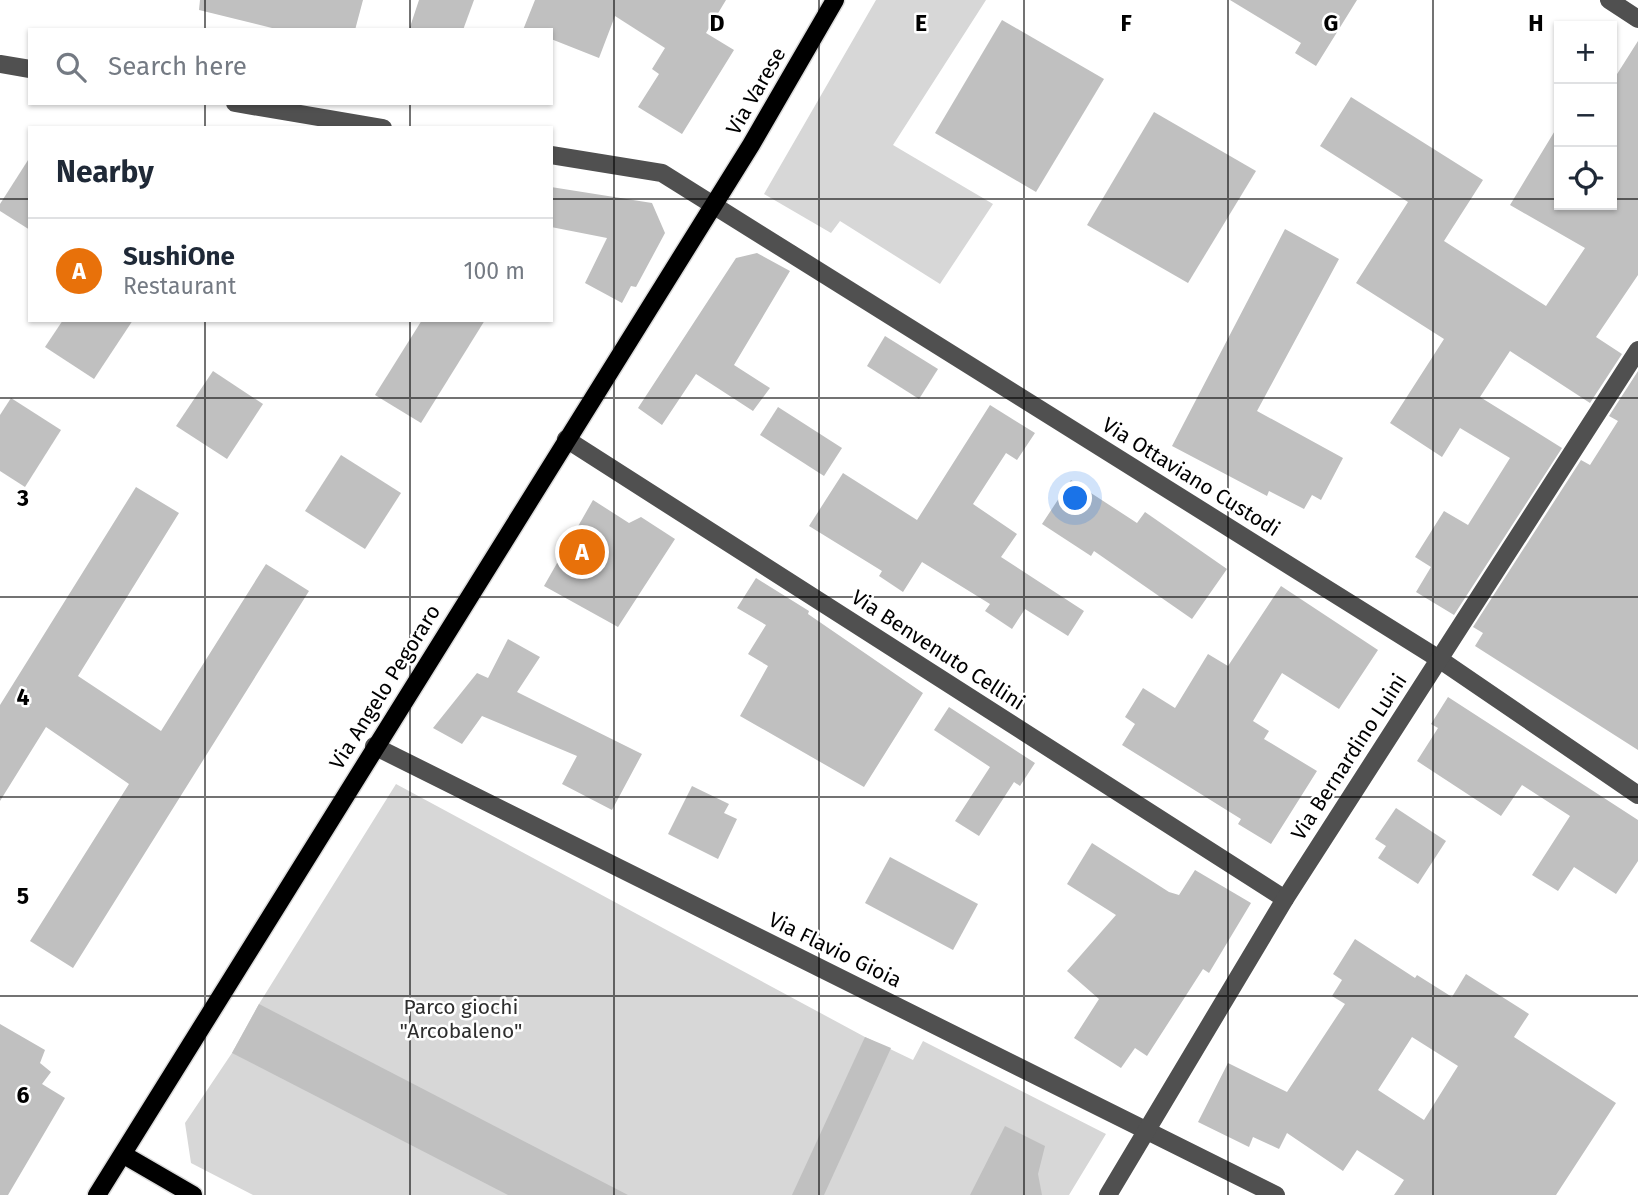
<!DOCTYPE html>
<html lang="en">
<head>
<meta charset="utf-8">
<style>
  body { margin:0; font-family:"Fira Sans",sans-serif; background:#f6f6f7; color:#1f2937 }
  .controls { position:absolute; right:21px; top:21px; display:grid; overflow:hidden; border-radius:0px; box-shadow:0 2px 5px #0004 }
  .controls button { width:63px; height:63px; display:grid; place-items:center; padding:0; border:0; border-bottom:2px solid #e0e1e3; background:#fff; color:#1f2937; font:35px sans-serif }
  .you { position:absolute; left:1076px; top:499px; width:24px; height:24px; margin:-18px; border:5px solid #fff; border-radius:50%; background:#1a73e8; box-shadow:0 0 0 10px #1a73e833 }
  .badge { display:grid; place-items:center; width:46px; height:46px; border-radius:50%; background:#000; color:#fff; font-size:23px; font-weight:700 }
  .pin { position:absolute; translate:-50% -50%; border:4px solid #fff; box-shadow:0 2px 7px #0006 }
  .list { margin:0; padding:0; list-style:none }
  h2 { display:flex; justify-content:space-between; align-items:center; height:91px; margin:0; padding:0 28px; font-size:30px }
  h2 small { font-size:23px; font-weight:400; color:#747a83 }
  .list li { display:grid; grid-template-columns:46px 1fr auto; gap:21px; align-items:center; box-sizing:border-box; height:105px; padding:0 28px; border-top:2px solid #e0e1e3 }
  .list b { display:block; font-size:26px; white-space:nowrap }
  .list p { margin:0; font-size:23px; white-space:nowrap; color:#747a83 }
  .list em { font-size:23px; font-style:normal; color:#747a83 }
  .icon { flex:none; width:38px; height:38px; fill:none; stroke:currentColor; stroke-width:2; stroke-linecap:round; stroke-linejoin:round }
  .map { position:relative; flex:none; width:1638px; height:1195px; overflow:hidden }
  .search { position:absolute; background:#fff; box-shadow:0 2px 5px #0004; left:28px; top:28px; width:525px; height:77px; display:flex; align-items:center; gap:18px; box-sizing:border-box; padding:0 24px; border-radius:0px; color:#747a83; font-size:26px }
  .panel { position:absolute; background:#fff; box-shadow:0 2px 5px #0004; left:28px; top:126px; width:525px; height:196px; border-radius:0px }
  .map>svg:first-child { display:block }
  .green { fill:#d7d7d7 }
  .building { fill:#c0c0c0; fill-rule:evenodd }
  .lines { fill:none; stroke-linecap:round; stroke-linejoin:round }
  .major-casing { stroke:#dbdbdb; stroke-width:21 }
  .minor { stroke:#505050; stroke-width:18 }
  .major { stroke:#000; stroke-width:18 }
  .grid { fill:none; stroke:#000; stroke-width:2; stroke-opacity:0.55 }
  .labels { text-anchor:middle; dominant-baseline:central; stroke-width:5; stroke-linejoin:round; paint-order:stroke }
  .street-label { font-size:21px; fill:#000; stroke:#fff }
  .park-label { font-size:21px; fill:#2e2e2e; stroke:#fff }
  .grid-label { font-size:23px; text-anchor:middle; font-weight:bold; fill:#000; stroke:#fff; stroke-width:5; stroke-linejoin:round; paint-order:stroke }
</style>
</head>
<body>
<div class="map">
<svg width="1638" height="1195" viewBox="0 0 1638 1195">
  <rect width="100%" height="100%" fill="#fff"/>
  <g class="green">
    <path d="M876,0H986L893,145L993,204L940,284L840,221L831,233L764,194Z"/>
    <path d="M396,784L865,1037L913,1060L923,1041L1106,1134L1069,1195H253L191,1163L185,1123L232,1053L259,1004Z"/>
  </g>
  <g class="building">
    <path d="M200,0H363L355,30H280L199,10Z"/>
    <path d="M419,0H474L463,30H409Z"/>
    <path d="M535,0H726L706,33L734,50L682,134L638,107L659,74L652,69L665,48L615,16L599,58L551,39V30H523Z"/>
    <path d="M1230,0H1357L1316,66L1295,53L1301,43Z"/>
    <path d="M1002,20L1104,79L1036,192L935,133Z"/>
    <path d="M1638,41V275L1596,337L1622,354L1590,403L1510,351L1480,397L1562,448L1454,615L1416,592L1431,567L1415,557L1444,511L1468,525L1510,458L1460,428L1442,457L1390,423L1444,339L1356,283L1408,202L1320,146L1351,97L1483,180L1444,241L1546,306L1585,248L1510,205L1559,124V205H1612V82Z"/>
    <path d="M1154,112L1256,171L1188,283L1087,225Z"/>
    <path d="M30,157V230L0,211V204Z"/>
    <path d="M551,187L652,203L665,233L636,287L631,286L622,303L585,283L607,238L551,227Z"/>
    <path d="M1285,229L1339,259L1257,411L1343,458L1321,500L1312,495L1304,509L1269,491L1267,496L1172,446Z"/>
    <path d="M757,253L790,271L734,365L770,388L753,411L696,374L662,425L638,408L736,258Z"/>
    <path d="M63,320H133L94,379L45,347Z"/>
    <path d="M422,320H485L421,423L375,395Z"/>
    <path d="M885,336L938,369L919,399L867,366Z"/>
    <path d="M213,371L263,404L227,459L176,426Z"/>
    <path d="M1638,371V750L1475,646L1483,633L1473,627L1581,460L1590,465L1618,421L1609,416Z"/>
    <path d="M11,398L61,430L25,487L0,471V415Z"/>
    <path d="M990,405L1035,433L1017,460L1006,453L973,504L1017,534L1001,557L1084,611L1068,636L1025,609L1012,629L985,611L990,604L922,562L903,592L879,576L882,571L809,526L843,473L917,520Z"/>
    <path d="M778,407L842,448L824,476L760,435Z"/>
    <path d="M341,455L401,493L365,549L305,511Z"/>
    <path d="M1071,480L1137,523L1145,512L1227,569L1192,619L1094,551L1091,556L1042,524Z"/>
    <path d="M136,487L179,513L78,676L161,731L266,564L309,591L73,968L30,941L129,784L46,727L0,801V705Z"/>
    <path d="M593,500L629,523L641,517L675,539L618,627L544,586Z"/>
    <path d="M756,578L809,611L808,614L923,693L864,787L740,716L768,666L748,654L766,625L737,608Z"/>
    <path d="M1281,586L1378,650L1339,709L1282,673L1253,721L1269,731L1264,739L1317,771L1271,844L1238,824L1241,819L1122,745L1135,724L1125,717L1143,688L1175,708L1208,654L1228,666Z"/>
    <path d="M508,639L540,657L517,692L642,754L612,810L562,784L577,756L482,716L462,744L433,728L477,673L488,678Z"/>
    <path d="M1448,697L1638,820V861L1616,894L1574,867L1558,891L1532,875L1570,816L1522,785L1501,816L1417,761L1438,728L1431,724Z"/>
    <path d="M949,707L1035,763L1020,786L1014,782L979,836L955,821L990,767L934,730Z"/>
    <path d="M692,786L729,804L724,813L737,819L718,859L668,834Z"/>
    <path d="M1396,808L1446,841L1418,884L1378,858L1386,846L1375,839Z"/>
    <path d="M1092,843L1169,892L1179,895L1195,870L1251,903L1209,973L1203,969L1147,1056L1135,1048L1121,1068L1074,1038L1099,999L1067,971L1116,915L1067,884Z"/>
    <path d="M890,857L978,904L953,950L865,903Z"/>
    <path d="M1355,939L1415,978L1417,975L1452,997L1466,974L1529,1014L1514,1037L1616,1103L1556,1195H1394L1404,1180L1357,1150L1343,1171L1287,1133L1279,1149L1253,1137L1249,1147L1198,1122L1228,1063L1287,1092L1345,1004L1332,996L1342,980L1333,974ZM1412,1037L1458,1066L1424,1120L1378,1090Z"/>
    <path d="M259,1004L628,1195H508L232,1053Z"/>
    <path d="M0,1024L45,1050L40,1063L51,1072L42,1084L65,1098L8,1195H0Z"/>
    <path d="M865,1037L891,1048L824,1195H792Z"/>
    <path d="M1005,1126L1045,1146L1038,1174L1042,1195H970Z"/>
  </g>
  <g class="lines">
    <g class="major-casing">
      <g id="major">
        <path d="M124,1155L193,1195"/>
        <path d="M97,1195L751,145L835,0"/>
      </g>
    </g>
    <g class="minor">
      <path d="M1609,0L1638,19"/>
      <path d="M0,64L30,69"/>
      <path d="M235,103L383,128"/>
      <path d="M551,155L662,173L1439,659L1638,795"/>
      <path d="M566,439L1285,899"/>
      <path d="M374,746L1276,1195"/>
      <path d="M1108,1195L1285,899L1638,350"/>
    </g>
    <use href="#major" class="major"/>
  </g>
  <path class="grid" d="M205,0V30M410,0V30M614,0V1195M819,0V1195M1024,0V1195M1228,0V1195M1433,0V1195M205,103V128M410,103V128M0,199H30M551,199H1559M1612,199H1638M205,320V1195M410,320V1195M0,398H1638M0,597H1638M0,797H1638M0,996H1638"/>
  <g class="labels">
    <g class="street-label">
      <text transform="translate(756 91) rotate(-60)">Via Varese</text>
      <text transform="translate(1191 477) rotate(32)">Via Ottaviano Custodi</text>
      <text transform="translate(938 650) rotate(33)">Via Benvenuto Cellini</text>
      <text transform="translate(385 687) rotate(-58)">Via Angelo Pegoraro</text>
      <text transform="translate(1349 757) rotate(-57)">Via Bernardino Luini</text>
      <text transform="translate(835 950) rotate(26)">Via Flavio Gioia</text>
    </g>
    <g class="park-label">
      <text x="461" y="1007">Parco giochi<tspan x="461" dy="24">"Arcobaleno"</tspan></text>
    </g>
  </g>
  <g class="grid-label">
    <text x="717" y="31">D</text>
    <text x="921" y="31">E</text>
    <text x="1126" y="31">F</text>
    <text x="1331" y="31">G</text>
    <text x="1536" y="31">H</text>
    <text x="23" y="506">3</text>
    <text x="23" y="705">4</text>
    <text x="23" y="904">5</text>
    <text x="23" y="1103">6</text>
  </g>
</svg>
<div class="controls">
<button>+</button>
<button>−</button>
<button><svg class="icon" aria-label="locate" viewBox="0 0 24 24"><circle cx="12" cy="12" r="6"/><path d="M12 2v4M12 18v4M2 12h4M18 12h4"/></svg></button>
</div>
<div class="you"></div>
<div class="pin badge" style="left:582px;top:552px;background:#e8710a">A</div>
<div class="search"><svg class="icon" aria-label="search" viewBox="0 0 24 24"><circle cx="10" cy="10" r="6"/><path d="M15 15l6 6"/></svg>Search here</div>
<section class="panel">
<h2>Nearby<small></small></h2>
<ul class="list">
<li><span class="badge" style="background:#e8710a">A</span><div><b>SushiOne</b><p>Restaurant</p></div><em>100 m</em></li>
</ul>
</section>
</div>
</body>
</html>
